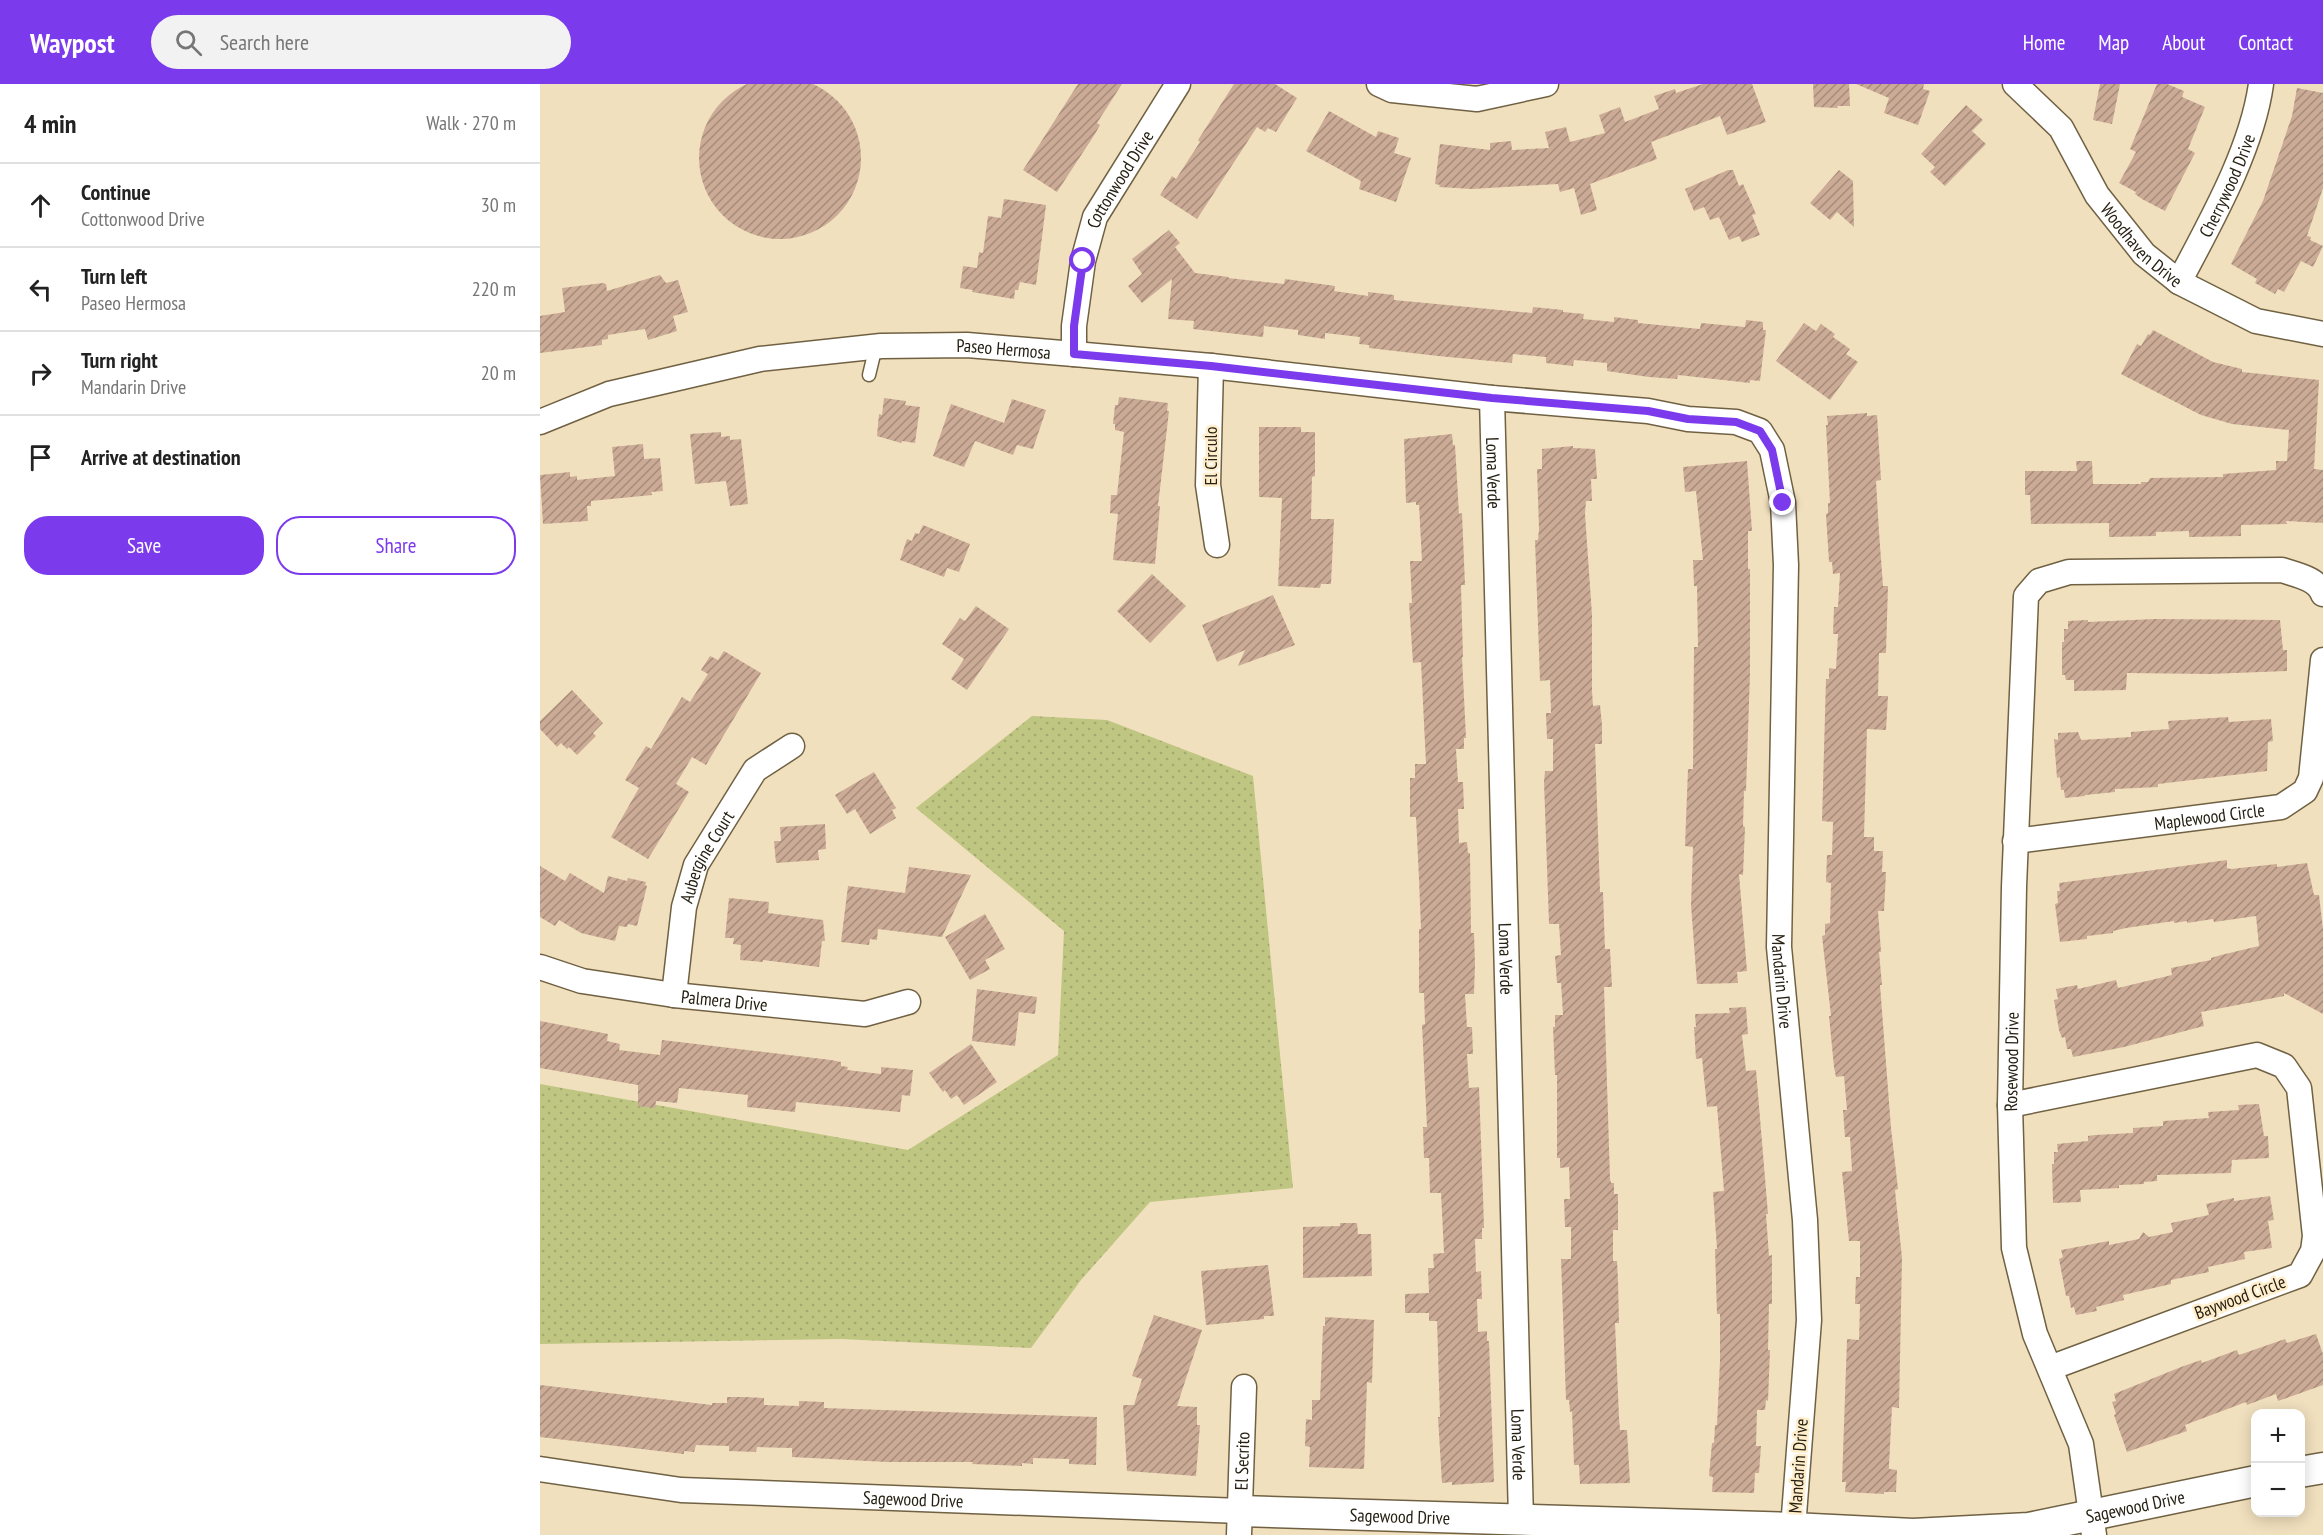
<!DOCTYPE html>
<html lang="en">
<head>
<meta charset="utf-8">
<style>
  body { margin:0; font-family:"PT Sans Narrow",sans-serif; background:#f2f2f2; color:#222 }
  .controls { position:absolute; right:18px; bottom:18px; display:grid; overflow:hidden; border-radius:12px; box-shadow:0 3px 15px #0003 }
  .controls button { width:54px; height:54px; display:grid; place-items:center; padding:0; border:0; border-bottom:2px solid #e0e0e0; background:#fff; color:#222; font:30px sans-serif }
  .stop { position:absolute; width:18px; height:18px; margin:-14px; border:4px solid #7c3aed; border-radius:50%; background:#fff }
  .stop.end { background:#7c3aed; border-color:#fff; box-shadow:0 2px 6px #0008 }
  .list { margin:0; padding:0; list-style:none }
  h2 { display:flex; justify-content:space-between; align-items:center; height:78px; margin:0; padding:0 24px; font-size:26px }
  h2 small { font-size:20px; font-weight:400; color:#767676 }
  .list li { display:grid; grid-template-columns:39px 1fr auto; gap:18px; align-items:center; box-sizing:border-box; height:84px; padding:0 24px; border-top:2px solid #e0e0e0 }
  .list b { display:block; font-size:22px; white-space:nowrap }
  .list p { margin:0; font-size:20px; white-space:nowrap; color:#767676 }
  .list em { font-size:20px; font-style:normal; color:#767676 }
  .actions { display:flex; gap:12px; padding:18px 24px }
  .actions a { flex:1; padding:14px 0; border:2px solid #7c3aed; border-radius:24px; text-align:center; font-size:21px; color:#7c3aed }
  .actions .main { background:#7c3aed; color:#fff }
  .icon { flex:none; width:33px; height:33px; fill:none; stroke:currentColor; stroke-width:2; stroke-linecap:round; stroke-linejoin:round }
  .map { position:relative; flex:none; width:1783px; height:1451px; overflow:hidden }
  header { display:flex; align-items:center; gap:36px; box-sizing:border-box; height:84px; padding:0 30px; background:#7c3aed; color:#fff }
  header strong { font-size:28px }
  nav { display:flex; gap:33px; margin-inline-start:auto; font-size:21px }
  .search { width:420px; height:54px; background:#f2f2f2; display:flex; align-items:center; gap:15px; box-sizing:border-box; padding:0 21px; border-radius:33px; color:#767676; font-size:22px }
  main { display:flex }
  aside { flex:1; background:#fff }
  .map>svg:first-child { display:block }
  .grass { fill:url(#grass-dots) }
  .building { fill:url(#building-hatch) }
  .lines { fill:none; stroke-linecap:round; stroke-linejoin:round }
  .service-casing { stroke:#706143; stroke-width:15 }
  .minor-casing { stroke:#706143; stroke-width:27 }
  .tertiary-casing { stroke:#706143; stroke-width:33 }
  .service { stroke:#fff; stroke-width:12 }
  .minor { stroke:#fff; stroke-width:24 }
  .tertiary { stroke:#fff; stroke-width:30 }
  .route { stroke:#7c3aed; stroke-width:8 }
  .labels { text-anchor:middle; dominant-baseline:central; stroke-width:5; stroke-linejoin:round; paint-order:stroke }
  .street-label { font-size:18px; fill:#262013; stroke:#ffeecb }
</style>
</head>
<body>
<header>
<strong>Waypost</strong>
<div class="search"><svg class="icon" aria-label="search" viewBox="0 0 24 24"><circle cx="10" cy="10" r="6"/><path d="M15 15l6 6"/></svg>Search here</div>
<nav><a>Home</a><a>Map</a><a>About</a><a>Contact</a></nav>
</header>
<main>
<aside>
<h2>4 min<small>Walk · 270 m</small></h2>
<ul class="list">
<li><svg class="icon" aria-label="ahead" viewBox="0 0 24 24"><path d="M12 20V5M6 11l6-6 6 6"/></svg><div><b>Continue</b><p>Cottonwood Drive</p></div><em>30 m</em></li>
<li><svg class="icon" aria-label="left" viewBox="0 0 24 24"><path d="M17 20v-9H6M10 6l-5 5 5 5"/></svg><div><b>Turn left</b><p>Paseo Hermosa</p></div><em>220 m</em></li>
<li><svg class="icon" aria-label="right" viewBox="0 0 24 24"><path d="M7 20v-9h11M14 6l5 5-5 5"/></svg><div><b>Turn right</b><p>Mandarin Drive</p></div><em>20 m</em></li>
<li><svg class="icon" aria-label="arrive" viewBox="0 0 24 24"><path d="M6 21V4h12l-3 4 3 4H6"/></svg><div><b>Arrive at destination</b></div></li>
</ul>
<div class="actions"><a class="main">Save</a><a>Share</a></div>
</aside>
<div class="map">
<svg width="1783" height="1451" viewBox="0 0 1783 1451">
  <defs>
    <pattern id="grass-dots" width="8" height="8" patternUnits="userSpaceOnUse" patternTransform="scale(1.5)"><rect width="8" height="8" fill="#bfc681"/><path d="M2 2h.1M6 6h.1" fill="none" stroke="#a4aa6f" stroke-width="1.8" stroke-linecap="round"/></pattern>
    <pattern id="building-hatch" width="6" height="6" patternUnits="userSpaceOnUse" patternTransform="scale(1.5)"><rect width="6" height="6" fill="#ccab96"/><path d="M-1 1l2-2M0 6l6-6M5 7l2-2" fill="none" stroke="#a58b79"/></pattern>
  </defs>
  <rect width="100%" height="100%" fill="#f1e0be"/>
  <path class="grass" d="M492,632L567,636L713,692L753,1104L610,1118L541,1196L491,1264L301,1255L0,1260V1000L368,1066L518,971L524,847L376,724Z"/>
  <g class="building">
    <circle cx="240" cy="74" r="81"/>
    <path d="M538,0H582L557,39L560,41L555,50L517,108L483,86Z"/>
    <path d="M694,0H735L757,14L736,48L728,44L725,48L717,43L657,135L620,111L632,92L636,95L660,58L658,56Z"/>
    <path d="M1163,0H1212L1226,38L1187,51L1180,32L1111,58L1117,75L1050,100L1057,126L1041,131L1034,104L1020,108L1018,100L932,105L899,103L900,101L895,100L900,60L950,66V59L971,57L972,66L1009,64L1005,48L1026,43L1030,58L1065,49L1059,31L1080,23L1085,38L1119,25L1114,12L1135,5L1136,9Z"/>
    <path d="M1273,0H1309L1310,22H1297L1298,24L1274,23Z"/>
    <path d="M1316,0H1384L1383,5L1390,7L1378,41L1344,29L1349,14Z"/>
    <path d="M1560,0H1580L1572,40L1553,36Z"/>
    <path d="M1617,0H1627L1644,7L1642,13L1665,23L1648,65L1655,69L1625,127L1602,115L1595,110L1596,108L1579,99L1596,68L1590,65Z"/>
    <path d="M1757,4L1783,9V104L1767,152L1771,153L1770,156L1783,162L1773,183L1761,177L1744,208L1738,205L1735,210L1715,199L1717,195L1691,180L1723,117L1752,32Z"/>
    <path d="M1426,21L1443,36L1432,47L1446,60L1405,102L1390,88L1395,83L1381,70Z"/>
    <path d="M789,27L836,53L838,47L859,54L854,69L871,74L856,118L819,105L821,97L766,67Z"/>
    <path d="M1188,86H1193L1199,102L1203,100L1216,130L1212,131L1220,151L1202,158L1199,152L1189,156L1179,133L1170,136L1164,123L1154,127L1145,105Z"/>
    <path d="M1299,86L1313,97L1314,143L1297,128L1290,136L1270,119Z"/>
    <path d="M464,115L506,121L496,201L480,198L478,206H475L474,215L432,208L433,206L420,204L423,182L437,184L439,168L443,169L448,132L461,134Z"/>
    <path d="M629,146L640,159L635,163L655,189L689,193L688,194L744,200L745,195L795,202L794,207L828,212V208L854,211V216L992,229L993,223L1023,226V228L1044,230L1043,235L1074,238V233L1098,236V239L1160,245L1161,239L1205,243L1206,236L1223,238V246H1226L1220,297L1210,296V299L1138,291L1137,295L1109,293L1067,287V279L1034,276L1033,282L1006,279V273L973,270L972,279L898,272L829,264V261L819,260L820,253L785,249V255L758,251V246L724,242L723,253L653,245L654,237L628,235L632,195L602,219L588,202L602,190L592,175Z"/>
    <path d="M120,191L126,199L138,196L148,228L133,232L137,247L108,256L105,245L68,251V255L62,256V261L0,269V232L25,228L22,204L63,199L66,200L67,207Z"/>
    <path d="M1264,239L1276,247L1281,240L1295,250L1293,253L1310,265L1306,270L1318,278L1290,316L1236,277Z"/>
    <path d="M1613,246L1673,278L1702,285V288L1779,296L1774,385L1783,386V439L1746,437L1747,440L1701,441V452L1649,453V447L1616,448V452L1569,453V439L1491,440L1490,411H1485V387H1537L1536,377H1552L1553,400H1601V398H1608L1610,394L1683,393V390L1736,386V377H1747L1749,346L1692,340L1661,331L1581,290L1597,260L1601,262L1608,250L1610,251Z"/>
    <path d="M579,313L628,319L627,327H629L618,422H620L615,480L573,476L578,430L570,429L571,411H577L584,348L575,346V340H573L575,321H578Z"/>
    <path d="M344,314L366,317L365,321L380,323L375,359L362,357L361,359L337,352L339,330L342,331Z"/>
    <path d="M472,315L506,326L493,365L477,361L473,371L435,357L424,383L393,372L411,320L464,339Z"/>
    <path d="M1327,329V332L1337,331L1341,396L1336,397L1339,448L1343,502H1348L1346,569H1339L1338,612H1348L1346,646L1327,645L1324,753H1334V767H1343L1342,788H1346L1344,827H1338L1341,868H1339L1342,901H1340L1351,1044L1358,1105L1355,1106L1362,1174L1359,1324L1352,1323L1349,1382V1385L1357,1386L1356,1408H1344V1410L1305,1408L1306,1398H1302L1307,1255L1319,1256L1320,1220H1315L1316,1193H1320V1157H1309L1302,1088L1312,1087L1310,1053H1305L1303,1026H1307L1304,992L1296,993L1294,983L1289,932H1291L1282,852L1285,851V840L1290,839L1291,799L1286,798L1287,771H1292L1293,738L1282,737L1286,595H1289V584L1296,585L1298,550H1293L1294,523H1298L1300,489L1293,490L1292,478H1289L1286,430L1288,429V419H1290L1286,341H1288L1287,332Z"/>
    <path d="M719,343H761V348H775V392L772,393L771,435H794L791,500H781L780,504L738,502L742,414L719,413Z"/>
    <path d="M181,348V353L190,352V356L201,355L208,420L190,422L186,397L155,400L150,350Z"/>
    <path d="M912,350L913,361H915L919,430L922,429L925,501H921L923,573H922L926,654H924V665H916L918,698H923L924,725H918L919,759L927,758L928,769H930L931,849H934L935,881L934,910H925L927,943H932L933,970H927L929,1004L939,1003L943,1112L944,1144H942V1155H935L936,1188L941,1187L942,1215H937L938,1248L947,1247V1257H949L954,1398L912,1401V1398L902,1399L898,1333H900L897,1237H889V1229H865V1210L889,1209L888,1184H894L893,1170L904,1169L901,1109H890L889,1074H884L883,1043H887L882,941L885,940L884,909H879V845H881L879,795L876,733H870V694H875V680H886L881,578L873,579L869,519H872L870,477H882L879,421H876V418L866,419L864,355Z"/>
    <path d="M103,360L104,375L120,374L123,407L111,408L112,411L51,417V422H47L48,437L3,440L0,391L30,388V393L37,392V396L75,392L72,363Z"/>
    <path d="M1033,362V364L1055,365L1057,395H1051L1052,417H1046L1045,430L1052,531V607L1053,622L1060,621L1062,641V660H1055L1060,808H1063L1065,865H1070L1072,903H1064L1070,1095L1071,1099H1074V1110H1078V1146H1073V1177H1077L1078,1196L1079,1239H1075L1079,1333L1080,1346H1087L1090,1399L1040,1400L1039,1381H1034L1032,1327L1030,1328L1029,1316H1026L1021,1175H1031V1143H1025L1024,1115H1030L1029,1083L1020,1084V1074H1017V991H1015L1013,943H1015V931H1023L1021,899H1017L1015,872L1021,871L1019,840H1009L1004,698L1005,687H1013V655H1007L1006,629H1011L1010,596L1000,597L995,456H998L999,445L997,385H1002V365Z"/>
    <path d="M1207,377L1212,447H1208V485H1210V590L1206,707H1204L1203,742L1205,743L1203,791L1199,790L1207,887L1197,888L1198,899L1157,900L1151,821L1153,763L1145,762L1148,685H1153L1154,563H1158L1157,502H1154L1153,476H1163L1156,407L1145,408L1143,383Z"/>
    <path d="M383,441L430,460L419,488L407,484L404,493L360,476L367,455L372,457L375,449L379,450Z"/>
    <path d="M612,490L646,522L610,559L577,527Z"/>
    <path d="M733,511L755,561L698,582L705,566L677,578L662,541Z"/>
    <path d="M436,522L469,545L427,606L411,595L424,575L402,560L420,534L425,537Z"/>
    <path d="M1615,535L1740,536L1743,566H1747V587L1669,590L1587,589L1586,606L1534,607V596H1526L1525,591H1522V558H1524V545H1528V537L1548,536V538Z"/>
    <path d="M184,567L221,589L166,681L152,673L136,700L149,708L108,775L71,753L99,704L85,696L106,662L111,665L142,613L150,618L168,590L161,586L170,572L178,576Z"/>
    <path d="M32,606L63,639L53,649L56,652L37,671L29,663L27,665L21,659L17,663L0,645V637Z"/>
    <path d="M1688,633L1689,638L1731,635L1733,657L1728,658L1727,687L1618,700V703L1575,705V708L1545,711V712L1525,714L1524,706H1521L1520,693L1517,694L1514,655L1518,656V649L1538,648L1541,656L1591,653V648L1629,645L1628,637Z"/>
    <path d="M334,688L356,724L352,726L356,734L330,750L315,725L307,730L295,711Z"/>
    <path d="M285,740L286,765L278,766L279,776L236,779L234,757H241L240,743Z"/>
    <path d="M1687,776V784L1691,785L1737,780V783L1767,779L1774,811H1779L1783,845V930L1744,909V912L1661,928L1664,942L1584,963L1533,973L1531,965H1527L1525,953L1522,954L1519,946L1514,916L1518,915L1516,905L1537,901L1538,905L1576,896L1578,904L1632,891L1631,884L1671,876V874L1681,871L1719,862L1716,832L1674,838L1673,835L1647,839V837L1634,839V837L1586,844L1573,847V849L1547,852V855L1520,858L1515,820L1518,819L1517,807H1520L1519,799Z"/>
    <path d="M0,782L25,797L30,789L64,809L68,792L87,797L88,794L106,798L105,801L107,802L97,842L88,840L87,843L79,842L75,857L41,849L19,836L15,842L0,833Z"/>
    <path d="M369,783L431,791L402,853L338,845L337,856L330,855L329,861L301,858L308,802L365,809Z"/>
    <path d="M189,814L229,818L228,829L283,836L285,857H282L279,883L223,876V878L200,876L201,861L193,860L194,854H185Z"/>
    <path d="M445,830L465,865L445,876L450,885L430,896L405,853Z"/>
    <path d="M437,905L497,913L495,930L479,928L475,962L432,957Z"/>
    <path d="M1206,923L1208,950L1202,951L1206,987L1216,986L1228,1130H1226L1229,1172L1232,1171V1220H1229L1228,1266H1230L1228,1317L1226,1316L1225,1326H1217L1216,1362H1221L1219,1389H1215L1214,1409L1172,1408L1173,1393L1169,1392L1172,1359H1174L1175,1341H1177L1180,1277V1230H1177L1175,1165H1177L1173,1108L1184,1107L1177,1022L1167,1023L1162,974L1156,975L1154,943H1156L1155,930L1190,929L1189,924Z"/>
    <path d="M0,937L68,950L67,957L80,960L79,966L120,971L122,956L291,976L301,978V982L308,983L307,986L341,990V983L373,986L370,1012L362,1011L360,1028L256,1018L255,1028L207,1023L208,1011L139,1004L137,1019L116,1017L115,1024L98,1022V1001L0,984Z"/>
    <path d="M431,960L457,998L424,1021L417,1011L411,1015L405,1006L403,1008L389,989Z"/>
    <path d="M1719,1020L1724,1052H1728L1729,1074L1692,1076L1691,1089L1617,1091V1097L1604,1098V1100L1579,1101V1104L1540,1106L1541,1118L1513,1119L1512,1080H1514V1068H1518L1517,1060L1548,1057V1052L1555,1051L1593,1049V1044L1623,1042V1037L1669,1034L1668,1028L1699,1026L1698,1021Z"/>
    <path d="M1730,1112L1734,1136L1728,1137L1732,1164L1704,1168L1705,1175L1668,1183L1669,1188L1631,1196V1200L1583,1211L1584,1216L1556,1223L1557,1227L1536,1231L1534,1223L1531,1224L1529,1212H1526L1519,1175L1523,1173L1521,1166L1569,1157V1161L1599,1155L1603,1148L1609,1153L1633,1148L1631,1139L1669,1131L1666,1120L1694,1114V1117Z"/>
    <path d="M800,1139H817L818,1150H831L832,1192L763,1194V1143L800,1142Z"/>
    <path d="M728,1181L734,1232H724V1235L666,1241L661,1187Z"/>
    <path d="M614,1231L662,1246L637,1322L657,1323V1341H660L656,1392L587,1387L583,1321H594L602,1295L592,1292Z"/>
    <path d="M785,1233L834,1236L832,1299L827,1298L824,1385L769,1383L770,1363L765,1362L766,1335L772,1336V1316H780L783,1242H785Z"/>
    <path d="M1776,1250L1783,1270V1301L1738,1317L1736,1310L1707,1321L1706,1318L1645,1341L1647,1347L1587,1368L1574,1331L1576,1330L1572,1318L1576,1317L1574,1310L1641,1283L1661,1276L1662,1279L1697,1266L1699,1271L1745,1255L1747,1259Z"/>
    <path d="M0,1301L172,1321V1319H187V1313H205L224,1314V1321L259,1322V1317L284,1318V1324L557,1333L556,1381L529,1380V1375L493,1374V1380L482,1379V1382L432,1380L433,1378H347L252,1373V1364L217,1363L216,1368L189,1367V1362L156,1361L154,1368L144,1367V1370L0,1353Z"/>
  </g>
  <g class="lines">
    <g class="service-casing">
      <path id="service" d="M329,291L336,262"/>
    </g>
    <g class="minor-casing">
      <g id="minor">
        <path d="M839,0L852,6L937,15L1006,0"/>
        <path id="s1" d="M1475,0L1521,44L1557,111L1604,170L1639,198L1716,237L1783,250"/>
        <path id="s2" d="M1639,198C1670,139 1712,66 1721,0"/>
        <path id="s3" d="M534,270V242L543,177L555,133L638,0"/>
        <path d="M671,282L668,401L677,461"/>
        <path id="s4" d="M952,314L981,1435"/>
        <path id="s5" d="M0,338L69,310L220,275L341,262L427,261L534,270L671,282L952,314L1108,327L1148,335L1196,338L1220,347L1232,366L1243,419L1246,481L1239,863L1265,1136L1269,1236L1253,1444L1254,1451"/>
        <path id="s6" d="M1475,757L1741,723L1765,707L1771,694L1783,576"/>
        <path id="s7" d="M0,883L42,897L134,911L325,930L368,918"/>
        <path id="s8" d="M134,911L144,823L156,781L215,686L252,662"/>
        <path d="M1470,1021L1717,971L1744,982L1759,1004L1775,1152L1773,1167L1760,1191L1510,1284"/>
        <path id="s9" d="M0,1385L141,1406L701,1427"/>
        <path id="s10" d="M699,1451L704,1303"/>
        <path id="s11" d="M1554,1451L1541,1360L1495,1250L1474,1164L1470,1021L1474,803L1486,512L1499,497L1529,488L1742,486C1756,491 1777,494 1783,510"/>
      </g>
    </g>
    <g class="tertiary-casing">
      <g id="tertiary">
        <path d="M1760,1388L1783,1384"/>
        <path id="s12" d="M701,1427L1253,1444L1373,1450L1489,1444L1716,1397"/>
      </g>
    </g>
    <use href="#service" class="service"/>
    <use href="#minor" class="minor"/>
    <use href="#tertiary" class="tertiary"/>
  </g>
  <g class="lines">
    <path class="route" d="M543,177L534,242V270L671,282L952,314L1108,327L1148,335L1196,338L1220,347L1232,366L1243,419"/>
  </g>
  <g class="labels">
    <g class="street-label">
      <text stroke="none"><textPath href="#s3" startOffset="184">Cottonwood Drive</textPath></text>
      <text stroke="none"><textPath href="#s2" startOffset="108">Cherrywood Drive</textPath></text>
      <text stroke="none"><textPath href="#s1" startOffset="207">Woodhaven Drive</textPath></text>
      <text stroke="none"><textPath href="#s5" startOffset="474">Paseo Hermosa</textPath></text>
      <text transform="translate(670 372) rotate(-90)">El Circulo</text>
      <text stroke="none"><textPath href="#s4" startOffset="75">Loma Verde</textPath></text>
      <text stroke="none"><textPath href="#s6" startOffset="196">Maplewood Circle</textPath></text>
      <text stroke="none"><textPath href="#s8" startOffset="144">Aubergine Court</textPath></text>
      <text stroke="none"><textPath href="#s4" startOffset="561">Loma Verde</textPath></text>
      <text stroke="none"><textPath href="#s5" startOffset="1791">Mandarin Drive</textPath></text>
      <text stroke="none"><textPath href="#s7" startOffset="188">Palmera Drive</textPath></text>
      <text stroke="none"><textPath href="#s11" startOffset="486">Rosewood Drive</textPath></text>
      <text transform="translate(1700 1213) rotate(-20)">Baywood Circle</text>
      <text stroke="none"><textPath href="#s4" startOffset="1047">Loma Verde</textPath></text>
      <text stroke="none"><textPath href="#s10" startOffset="74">El Secrito</textPath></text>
      <text transform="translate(1258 1382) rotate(-86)">Mandarin Drive</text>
      <text stroke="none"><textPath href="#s9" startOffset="375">Sagewood Drive</textPath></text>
      <text stroke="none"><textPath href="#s12" startOffset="897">Sagewood Drive</textPath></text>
      <text stroke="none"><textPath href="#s12" startOffset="159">Sagewood Drive</textPath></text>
    </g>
  </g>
</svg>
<div class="controls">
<button>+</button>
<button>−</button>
</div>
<div class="stop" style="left:543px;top:177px"></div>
<div class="stop end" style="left:1243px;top:419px"></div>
</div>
</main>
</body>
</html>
